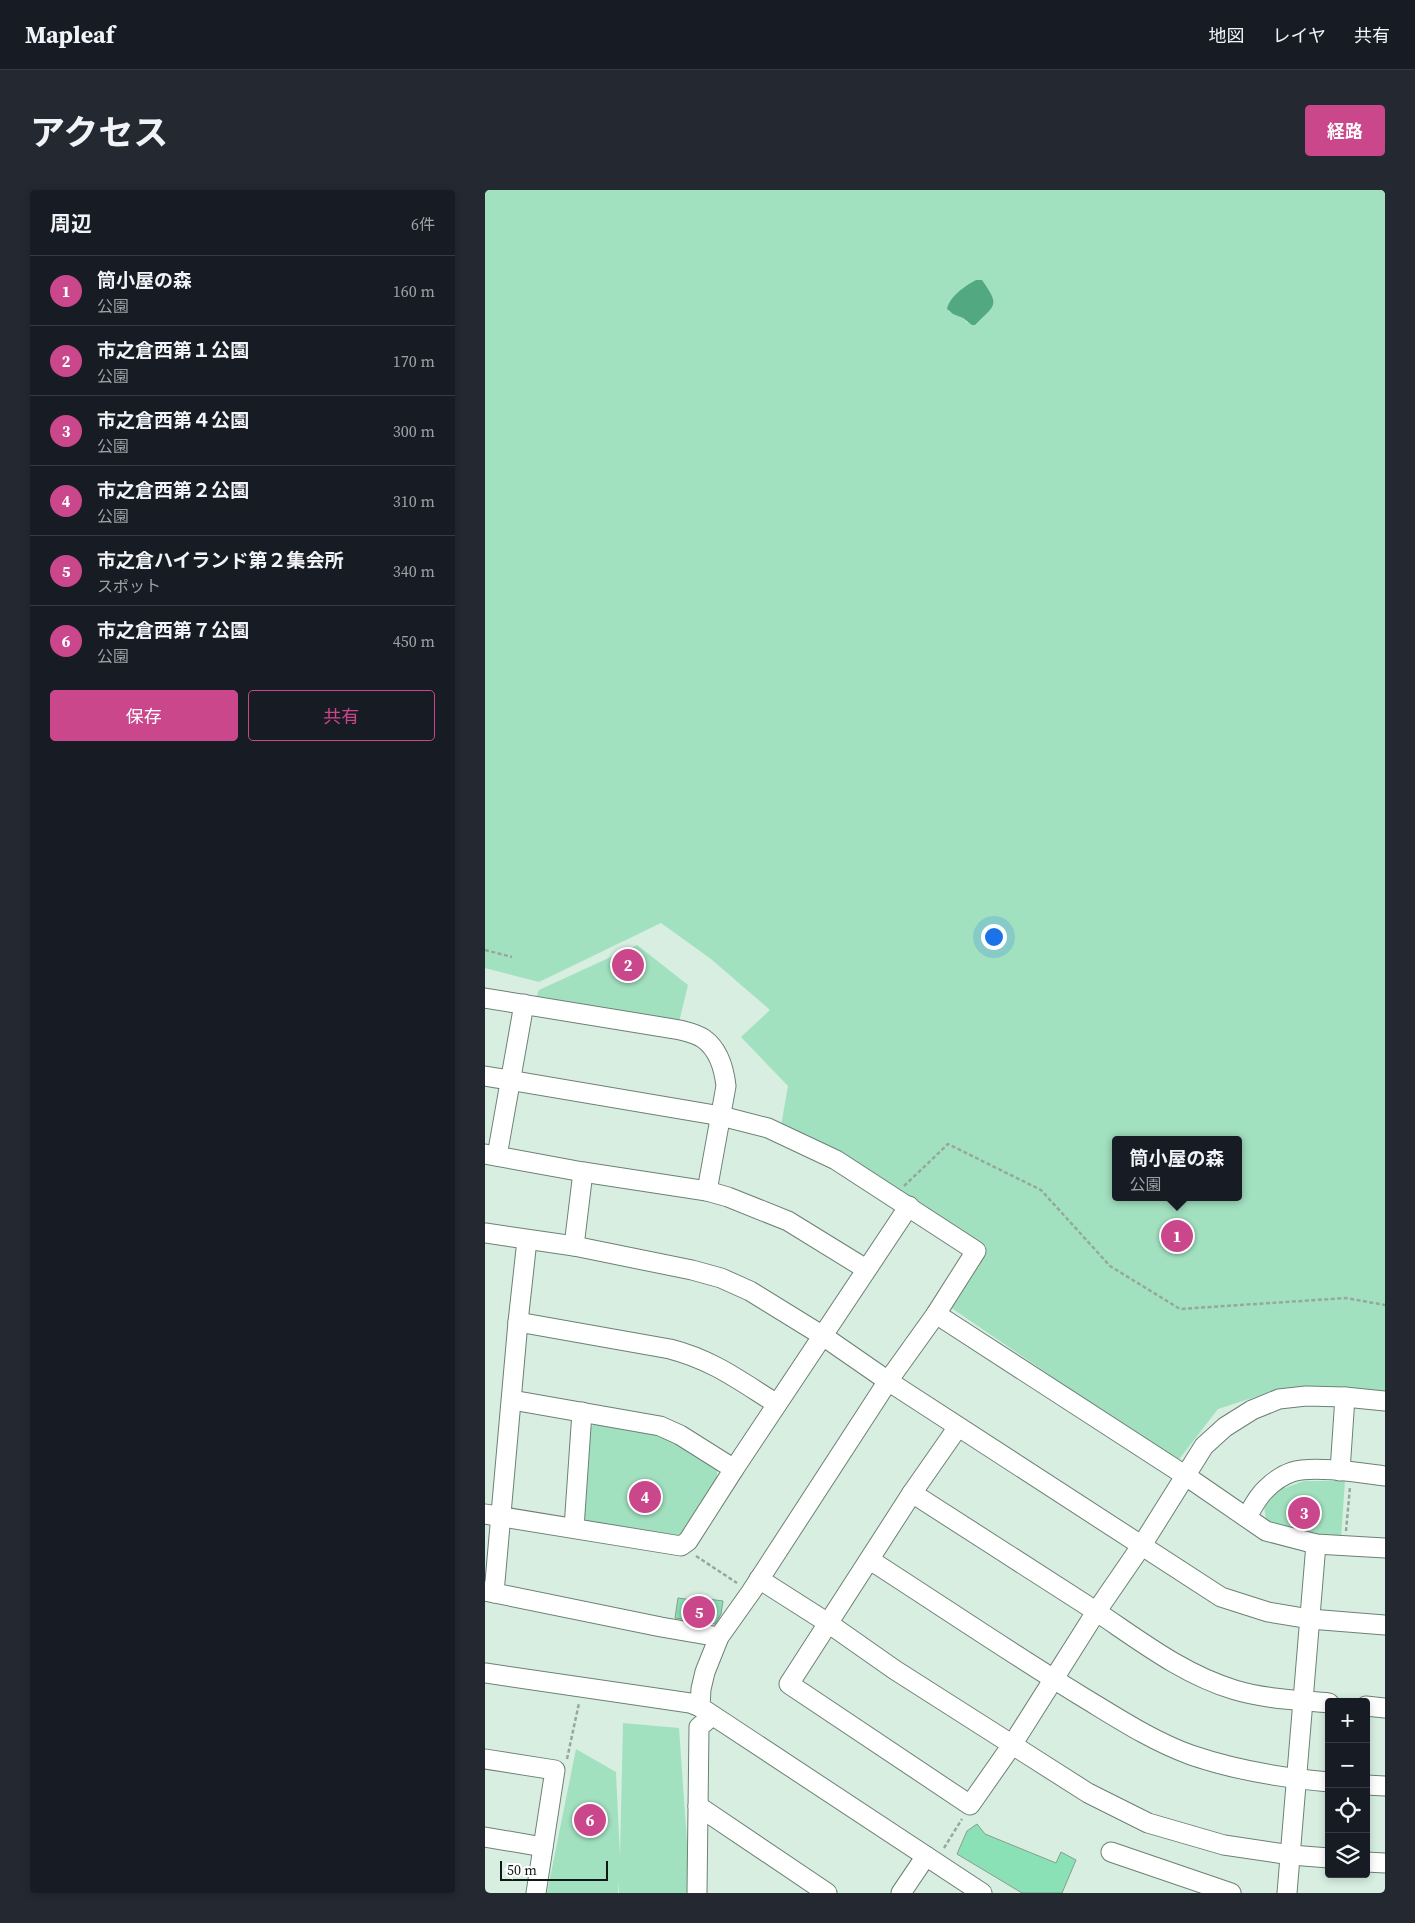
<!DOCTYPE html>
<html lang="ja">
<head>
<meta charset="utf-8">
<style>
  body { margin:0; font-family:"Source Serif 4","Noto Sans JP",serif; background:#242831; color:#f1f3f6 }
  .controls { position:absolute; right:15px; bottom:15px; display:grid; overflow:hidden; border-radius:5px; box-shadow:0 2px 8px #0003 }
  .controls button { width:45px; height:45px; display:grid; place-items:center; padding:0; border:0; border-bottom:1px solid #363941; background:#171b24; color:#f1f3f6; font:25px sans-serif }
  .scale { position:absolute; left:15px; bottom:12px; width:108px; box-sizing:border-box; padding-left:5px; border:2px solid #111915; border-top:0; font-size:14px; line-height:18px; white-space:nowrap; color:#111915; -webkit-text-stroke:4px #fff; paint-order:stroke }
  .you { position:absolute; left:508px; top:746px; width:18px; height:18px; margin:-12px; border:4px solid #fff; border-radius:50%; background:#1a73e8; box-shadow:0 0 0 8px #1a73e833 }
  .badge { display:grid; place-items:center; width:32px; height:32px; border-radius:50%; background:#cb478c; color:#fff; font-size:16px; font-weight:700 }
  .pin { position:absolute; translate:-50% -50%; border:2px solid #fff; box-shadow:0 1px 5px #0006 }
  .popup { position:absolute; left:627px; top:946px; width:130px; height:65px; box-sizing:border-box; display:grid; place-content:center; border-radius:5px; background:#171b24; filter:drop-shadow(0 1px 4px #0005); font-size:16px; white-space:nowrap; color:#9ea1a6 }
  .popup b { font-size:19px; color:#f1f3f6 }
  .popup::after { content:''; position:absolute; left:50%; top:100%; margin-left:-10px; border:10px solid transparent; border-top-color:#171b24 }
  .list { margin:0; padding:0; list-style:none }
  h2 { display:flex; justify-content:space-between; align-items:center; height:65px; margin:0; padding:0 20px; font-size:21px }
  h2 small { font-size:16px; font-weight:400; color:#9ea1a6 }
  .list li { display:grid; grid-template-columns:32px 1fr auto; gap:15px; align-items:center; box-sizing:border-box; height:70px; padding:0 20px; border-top:1px solid #363941 }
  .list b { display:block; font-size:19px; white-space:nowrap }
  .list p { margin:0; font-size:16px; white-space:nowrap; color:#9ea1a6 }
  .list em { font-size:16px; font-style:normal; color:#9ea1a6 }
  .actions { display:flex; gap:10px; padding:15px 20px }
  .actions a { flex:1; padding:11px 0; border:1px solid #cb478c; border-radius:5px; text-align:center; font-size:18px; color:#cb478c }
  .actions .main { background:#cb478c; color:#fff }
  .icon { flex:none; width:28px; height:28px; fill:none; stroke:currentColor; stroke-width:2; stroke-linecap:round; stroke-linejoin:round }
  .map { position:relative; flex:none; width:900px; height:1703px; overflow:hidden; border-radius:5px }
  header { display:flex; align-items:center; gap:30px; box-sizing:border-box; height:70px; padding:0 25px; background:#171b24; border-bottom:1px solid #363941 }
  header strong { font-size:24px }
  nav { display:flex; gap:28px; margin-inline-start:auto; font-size:18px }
  .intro { display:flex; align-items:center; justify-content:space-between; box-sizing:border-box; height:120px; padding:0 30px }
  h1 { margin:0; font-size:35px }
  .button { padding:12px 22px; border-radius:5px; background:#cb478c; color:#fff; font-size:18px; font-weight:700 }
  main { display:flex; gap:30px; padding:0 30px }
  aside { flex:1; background:#171b24; border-radius:5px; box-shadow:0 2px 8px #0003 }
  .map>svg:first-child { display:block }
  .green { fill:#a2e1c0; fill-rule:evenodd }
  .water { fill:#52a880 }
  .building { fill:#8ae1b6; stroke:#879d91 }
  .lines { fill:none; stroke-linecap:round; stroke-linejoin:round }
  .minor-casing { stroke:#6c8175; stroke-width:21 }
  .path { stroke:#96a89e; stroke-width:2.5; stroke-dasharray:4 2.5; stroke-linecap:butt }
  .minor { stroke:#fff; stroke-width:19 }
</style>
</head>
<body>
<header>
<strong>Mapleaf</strong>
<nav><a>地図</a><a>レイヤ</a><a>共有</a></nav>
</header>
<div class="intro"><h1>アクセス</h1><a class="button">経路</a></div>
<main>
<aside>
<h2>周辺<small>6件</small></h2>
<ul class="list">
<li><span class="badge">1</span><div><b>筒小屋の森</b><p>公園</p></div><em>160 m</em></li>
<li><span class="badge">2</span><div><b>市之倉西第１公園</b><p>公園</p></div><em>170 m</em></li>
<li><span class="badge">3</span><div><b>市之倉西第４公園</b><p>公園</p></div><em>300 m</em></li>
<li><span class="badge">4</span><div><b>市之倉西第２公園</b><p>公園</p></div><em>310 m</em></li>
<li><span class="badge">5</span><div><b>市之倉ハイランド第２集会所</b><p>スポット</p></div><em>340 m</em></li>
<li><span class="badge">6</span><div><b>市之倉西第７公園</b><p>公園</p></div><em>450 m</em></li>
</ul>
<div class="actions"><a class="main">保存</a><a>共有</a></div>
</aside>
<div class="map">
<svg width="900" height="1703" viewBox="0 0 900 1703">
  <rect width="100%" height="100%" fill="#d7eee1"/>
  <g class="green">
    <path d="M0,0H900V1202L824,1196L795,1199L733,1219L692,1272L465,1117L501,1057L390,986L296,936L303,896L256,847L285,820L226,769L176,733L54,792L0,778ZM483,95V133L478,128L463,121L468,108ZM631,950H753V1007H631Z"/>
    <path d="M152,755L203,795L194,832L51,808L54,800Z"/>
    <path d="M113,1231L180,1246L232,1280V1288L198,1343L184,1349L104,1335L98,1325L106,1237Z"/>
    <path d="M819,1291H860L856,1348L807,1340L781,1330L779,1316L789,1302Z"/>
    <path d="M138,1533L194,1538L205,1695L201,1703H134V1691L133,1703H62L91,1559L131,1582L135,1667Z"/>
  </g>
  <path class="water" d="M491,90H497C515,116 511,114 490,135H487L478,128L468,124L462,119C465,106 480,96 491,90Z"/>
  <g class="building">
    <path d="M193,1408L222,1412L223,1409L238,1411L236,1424L230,1434L190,1428Z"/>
    <path d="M492,1634L500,1644L571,1673L576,1662L591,1670L577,1703H537L472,1664L482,1641Z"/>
  </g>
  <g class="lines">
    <g class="minor-casing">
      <g id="minor">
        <path d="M0,808L195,840C203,842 212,844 219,849C234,860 239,878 241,896L222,1001L98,982L0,964"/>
        <path d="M0,886L236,926L283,938L351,970L491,1061L451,1124L403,1191L266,1402L234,1447L220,1482L216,1499L215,1517L497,1703"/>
        <path d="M12,966L39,814"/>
        <path d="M222,1001L243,1007L303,1031L381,1079"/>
        <path d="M0,1043L89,1056L207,1080L236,1088L265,1101L338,1146L403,1191L736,1407L783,1422L825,1429L900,1435"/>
        <path d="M89,1056L98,982"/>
        <path d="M451,1124L701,1286L781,1341L831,1354L900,1358"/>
        <path d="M33,1132L185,1159C228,1170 255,1191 292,1214"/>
        <path d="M473,1237L427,1303L304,1494L485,1615L527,1555L611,1422L657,1355L719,1256L740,1237L767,1220L794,1209L821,1206L860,1207L900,1211"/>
        <path d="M249,1279L424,1016"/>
        <path d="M855,1281L860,1207"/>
        <path d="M427,1303C488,1342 548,1381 609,1420C654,1450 697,1484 750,1500C780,1509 813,1510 844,1513"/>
        <path d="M0,1324L196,1356L203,1351L249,1279L195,1245L175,1236L27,1210"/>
        <path d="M762,1327C767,1318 773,1306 781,1299C788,1292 798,1285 807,1282C829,1275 877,1283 900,1286"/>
        <path d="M89,1338L97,1222"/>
        <path d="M385,1370C455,1415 524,1462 596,1506C631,1527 667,1551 706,1565C750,1580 797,1588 844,1592"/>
        <path d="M274,1389L343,1433L410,1480L603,1603L663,1633L739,1655L806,1665L844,1668"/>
        <path d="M0,1401L176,1437L234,1447"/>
        <path d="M9,1403L33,1132L42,1050"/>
        <path d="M0,1483L205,1513L215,1517"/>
        <path d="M881,1516L900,1518"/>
        <path d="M0,1569L70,1580L51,1703"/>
        <path d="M881,1595L900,1596"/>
        <path d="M213,1616L342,1703"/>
        <path d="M0,1647L58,1657"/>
        <path d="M626,1662L746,1703"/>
        <path d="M881,1672L900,1673"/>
        <path d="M212,1703L214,1537L227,1526"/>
        <path d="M416,1703L441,1666"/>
        <path d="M802,1703L831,1354"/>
      </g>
    </g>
    <g class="path">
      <path d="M0,760L27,767"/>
      <path d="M419,996L463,954L556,1000L625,1076L695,1119L861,1108L900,1115"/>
      <path d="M861,1341L865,1297"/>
      <path d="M211,1366L252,1393"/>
      <path d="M82,1569L94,1513"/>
      <path d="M459,1658L477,1629"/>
    </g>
    <use href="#minor" class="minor"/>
  </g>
</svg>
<div class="controls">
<button>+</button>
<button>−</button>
<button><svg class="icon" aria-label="locate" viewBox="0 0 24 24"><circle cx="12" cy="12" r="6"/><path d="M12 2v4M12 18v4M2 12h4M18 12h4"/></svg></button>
<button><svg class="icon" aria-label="layers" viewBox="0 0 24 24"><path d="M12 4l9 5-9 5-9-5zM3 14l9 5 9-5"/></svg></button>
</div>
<div class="scale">50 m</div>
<div class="you"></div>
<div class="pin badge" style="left:692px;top:1046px">1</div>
<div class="popup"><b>筒小屋の森</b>公園</div>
<div class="pin badge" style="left:143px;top:775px">2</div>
<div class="pin badge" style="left:819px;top:1323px">3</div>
<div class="pin badge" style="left:160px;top:1307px">4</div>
<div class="pin badge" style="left:214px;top:1422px">5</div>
<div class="pin badge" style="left:105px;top:1630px">6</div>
</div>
</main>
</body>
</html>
